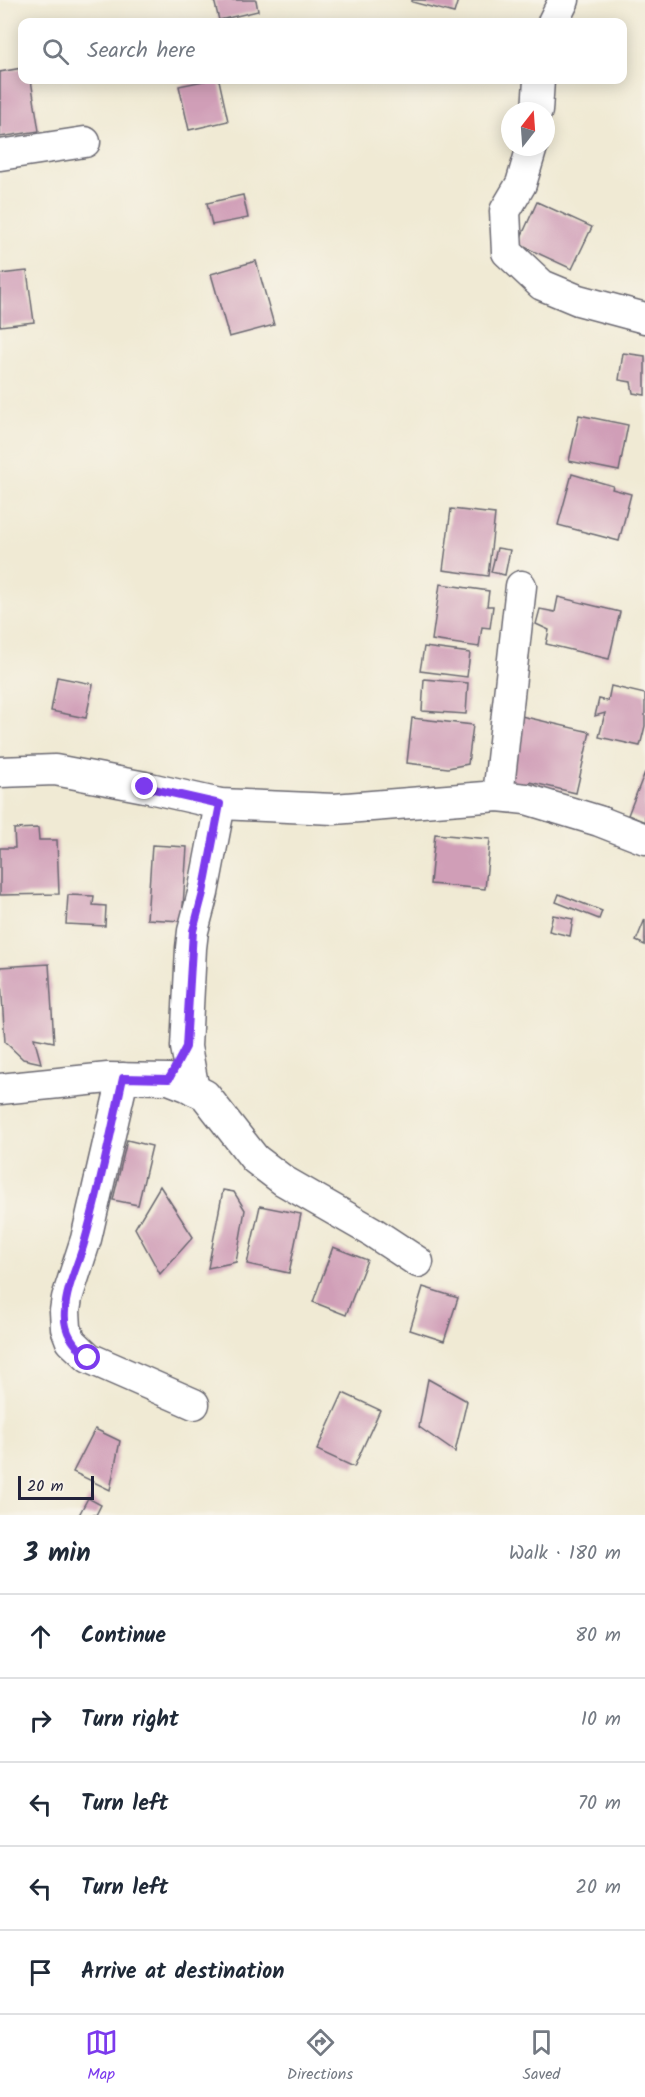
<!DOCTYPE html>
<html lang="en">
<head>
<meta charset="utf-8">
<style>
  body { margin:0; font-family:Kalam,sans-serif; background:#f2f2f3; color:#1f2937 }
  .compass { position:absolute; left:501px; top:102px; width:54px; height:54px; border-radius:50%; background:#fff; box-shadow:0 3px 15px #0003; rotate:17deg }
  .scale { position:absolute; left:18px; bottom:15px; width:76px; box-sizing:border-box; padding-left:6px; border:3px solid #22223b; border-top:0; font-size:16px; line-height:21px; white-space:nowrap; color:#22223b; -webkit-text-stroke:4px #f7f3e8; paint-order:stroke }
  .stop { position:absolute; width:18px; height:18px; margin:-14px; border:4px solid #7c3aed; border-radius:50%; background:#fff }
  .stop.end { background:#7c3aed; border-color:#fff; box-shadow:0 2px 6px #0008 }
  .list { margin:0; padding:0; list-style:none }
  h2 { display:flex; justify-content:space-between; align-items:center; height:78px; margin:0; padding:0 24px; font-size:26px }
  h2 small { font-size:20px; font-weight:400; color:#747a83 }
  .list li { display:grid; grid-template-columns:39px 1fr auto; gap:18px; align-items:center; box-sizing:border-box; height:84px; padding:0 24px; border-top:2px solid #e0e1e3 }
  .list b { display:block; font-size:22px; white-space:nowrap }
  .list em { font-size:20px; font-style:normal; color:#747a83 }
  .icon { flex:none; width:33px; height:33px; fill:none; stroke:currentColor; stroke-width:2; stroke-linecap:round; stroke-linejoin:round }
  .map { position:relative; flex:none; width:645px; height:1515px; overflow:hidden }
  .search { position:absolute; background:#fff; box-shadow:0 3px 15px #0003; left:18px; right:18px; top:18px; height:66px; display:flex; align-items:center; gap:15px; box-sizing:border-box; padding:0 21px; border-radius:12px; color:#747a83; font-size:22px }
  .sheet { height:498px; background:#fff }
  nav { display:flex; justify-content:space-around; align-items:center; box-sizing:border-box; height:84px; border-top:2px solid #e0e1e3; background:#fff; font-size:16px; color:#747a83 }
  nav a { display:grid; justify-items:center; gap:3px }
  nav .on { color:#7c3aed }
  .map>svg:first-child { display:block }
  .building { fill:#d09eb7 }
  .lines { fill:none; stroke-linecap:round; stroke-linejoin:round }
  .minor-casing { stroke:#6a6871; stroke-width:33 }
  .minor { stroke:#fff; stroke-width:30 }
  .route { stroke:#7c3aed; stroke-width:8 }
</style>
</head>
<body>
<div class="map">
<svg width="645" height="1515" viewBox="0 0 645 1515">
  <rect width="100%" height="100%" fill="#f7f3e8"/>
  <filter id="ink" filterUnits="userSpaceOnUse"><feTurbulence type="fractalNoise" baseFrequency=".0167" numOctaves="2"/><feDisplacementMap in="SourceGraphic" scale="12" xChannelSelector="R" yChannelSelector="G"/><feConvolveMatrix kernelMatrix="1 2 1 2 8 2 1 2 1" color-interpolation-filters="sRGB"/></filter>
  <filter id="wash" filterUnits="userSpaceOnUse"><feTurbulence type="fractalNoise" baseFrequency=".008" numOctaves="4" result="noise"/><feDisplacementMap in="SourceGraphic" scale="24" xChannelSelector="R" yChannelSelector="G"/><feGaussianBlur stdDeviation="1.35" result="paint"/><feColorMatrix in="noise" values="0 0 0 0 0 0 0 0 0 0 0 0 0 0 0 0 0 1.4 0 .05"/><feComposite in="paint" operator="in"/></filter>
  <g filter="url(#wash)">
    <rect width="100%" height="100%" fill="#f0ead4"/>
    <g id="blocks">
      <g class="building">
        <path d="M214,0H256L258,11L219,20Z"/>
        <path d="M412,0H458L454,13L412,2Z"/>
        <path d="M22,68V80H31L39,131L0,137V72Z"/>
        <path d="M208,80H219L228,121L189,130L179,86Z"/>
        <path d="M243,195L248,218L212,225L207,203Z"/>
        <path d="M537,202L592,227L572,269L518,244Z"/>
        <path d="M256,261L274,325L229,337L211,274Z"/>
        <path d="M27,271L34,322L0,326V274Z"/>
        <path d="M623,353L645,356V395L633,393L631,382L619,380Z"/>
        <path d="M579,415L628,425L619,471L569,461Z"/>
        <path d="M572,474L613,486L612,489L631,494L619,541L558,525Z"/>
        <path d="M451,509L495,514L488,576L443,570Z"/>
        <path d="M497,548L510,550L505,575L491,572Z"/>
        <path d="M440,584L489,591L487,606H493L490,628L482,627L479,647L432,640Z"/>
        <path d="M558,597L620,612L609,659L546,644L549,630L536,624L540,609L555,612Z"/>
        <path d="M424,647L470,653L467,677L420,671Z"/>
        <path d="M57,677L93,684L86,718L51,711Z"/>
        <path d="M424,679L468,683L466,714L422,711Z"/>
        <path d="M611,686L645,694V726L640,746L599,737L605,713L595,716L599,699L608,701Z"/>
        <path d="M521,716L590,732L576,793L530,782L525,791L505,787Z"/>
        <path d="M412,718L473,725L468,764L448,768L407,763Z"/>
        <path d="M645,772V822L628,815Z"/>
        <path d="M38,828L39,840H57L59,894L0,895V848H15L14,829Z"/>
        <path d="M435,834L490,839L485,889L430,884Z"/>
        <path d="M152,845L187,847L182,921L147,919Z"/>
        <path d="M559,894L602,911L599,919L556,902Z"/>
        <path d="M68,895L94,896L93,905L106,906L105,926L66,924Z"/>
        <path d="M553,915L573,919L570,936L549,931Z"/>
        <path d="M645,919V945L636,941Z"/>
        <path d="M49,964L54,1042L34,1038L41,1063L23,1059L5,1042L0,967Z"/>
        <path d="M127,1140L152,1146L138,1205L113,1200Z"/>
        <path d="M160,1186L193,1237L160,1274L135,1228Z"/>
        <path d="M223,1190L234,1192L245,1210L236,1262L208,1268Z"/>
        <path d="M260,1206L301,1214L289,1273L247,1264Z"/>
        <path d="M333,1247L367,1260L346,1315L313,1302Z"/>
        <path d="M423,1287L458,1298L444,1341L410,1330Z"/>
        <path d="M428,1379L467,1401L455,1452L419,1427Z"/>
        <path d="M343,1393L380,1410L354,1467L317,1450Z"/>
        <path d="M95,1429L120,1441L110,1490L73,1472Z"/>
        <path d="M88,1498L101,1505L96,1515H79Z"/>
      </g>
    </g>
  </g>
  <g filter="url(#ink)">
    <use href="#blocks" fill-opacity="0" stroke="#6a6871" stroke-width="1.5"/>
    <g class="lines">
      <g class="minor-casing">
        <g id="minor">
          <path d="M553,22L564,0"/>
          <path d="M537,111L539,80"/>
          <path d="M532,147L521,184L505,211L507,252L542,285L578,300L645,318"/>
          <path d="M0,155L85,142"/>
          <path d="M0,772L55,770L145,787L220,804L334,809L498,796L526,799L599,821L645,839"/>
          <path d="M498,796L521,586"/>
          <path d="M123,1078L86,1239L67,1298L65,1311L66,1328L71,1341L89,1358L194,1404"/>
          <path d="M0,1089L108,1078L169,1079L187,1086L205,1095L255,1159L284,1181L371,1231L418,1262"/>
          <path d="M194,1090L186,1047L191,948L193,931L203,893L220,804"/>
        </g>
      </g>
      <use href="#minor" class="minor"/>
    </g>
  </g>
  <g class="lines" filter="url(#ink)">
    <path class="route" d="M88,1358C74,1344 63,1333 65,1311C66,1287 79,1263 85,1240C100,1187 111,1132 123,1078L169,1079L186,1047L193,931L203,893L220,804L145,787"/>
  </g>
</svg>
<svg class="compass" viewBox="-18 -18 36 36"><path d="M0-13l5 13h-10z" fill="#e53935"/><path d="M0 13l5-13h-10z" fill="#747a83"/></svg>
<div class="scale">20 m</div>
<div class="stop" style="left:88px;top:1358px"></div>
<div class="stop end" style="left:145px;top:787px"></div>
<div class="search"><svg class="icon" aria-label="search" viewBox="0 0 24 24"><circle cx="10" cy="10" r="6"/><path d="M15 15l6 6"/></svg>Search here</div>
</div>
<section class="sheet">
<h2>3 min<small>Walk · 180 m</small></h2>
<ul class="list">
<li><svg class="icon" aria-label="ahead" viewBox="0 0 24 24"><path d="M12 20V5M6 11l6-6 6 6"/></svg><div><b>Continue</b></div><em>80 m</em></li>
<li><svg class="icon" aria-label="right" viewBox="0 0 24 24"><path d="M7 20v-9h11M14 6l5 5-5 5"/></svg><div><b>Turn right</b></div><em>10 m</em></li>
<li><svg class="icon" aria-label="left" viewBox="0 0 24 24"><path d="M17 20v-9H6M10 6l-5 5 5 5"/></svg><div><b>Turn left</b></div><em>70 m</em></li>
<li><svg class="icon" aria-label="left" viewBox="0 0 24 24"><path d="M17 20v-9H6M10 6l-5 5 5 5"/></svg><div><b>Turn left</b></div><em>20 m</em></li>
<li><svg class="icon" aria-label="arrive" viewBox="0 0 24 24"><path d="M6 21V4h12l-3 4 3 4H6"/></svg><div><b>Arrive at destination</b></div></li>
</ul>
</section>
<nav>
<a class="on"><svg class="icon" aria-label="map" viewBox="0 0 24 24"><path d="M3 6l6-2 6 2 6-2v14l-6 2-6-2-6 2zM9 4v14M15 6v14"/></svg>Map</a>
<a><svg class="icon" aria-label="directions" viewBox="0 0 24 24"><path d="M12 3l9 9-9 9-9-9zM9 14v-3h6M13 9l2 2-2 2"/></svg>Directions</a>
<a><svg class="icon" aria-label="saved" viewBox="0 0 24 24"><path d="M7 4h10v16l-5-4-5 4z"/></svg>Saved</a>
</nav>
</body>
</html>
